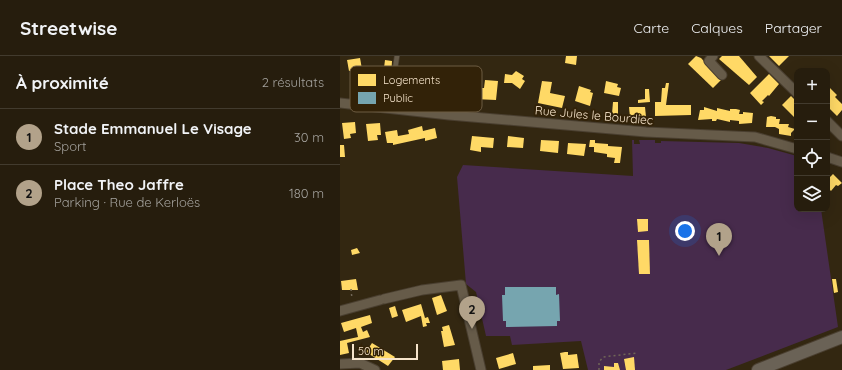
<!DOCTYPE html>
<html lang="fr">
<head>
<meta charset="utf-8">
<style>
  body { margin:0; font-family:Quicksand,sans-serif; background:#2e2616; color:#f1f3f6 }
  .controls { position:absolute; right:12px; top:12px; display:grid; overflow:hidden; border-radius:8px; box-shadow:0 4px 16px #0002 }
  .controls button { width:36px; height:36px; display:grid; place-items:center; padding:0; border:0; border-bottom:1px solid #423b2e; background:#261d0d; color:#f1f3f6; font:20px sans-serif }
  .scale { position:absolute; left:12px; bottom:10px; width:66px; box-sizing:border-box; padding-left:4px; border:2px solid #f6e4cb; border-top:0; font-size:11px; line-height:14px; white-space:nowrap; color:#f6e4cb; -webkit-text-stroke:3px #322208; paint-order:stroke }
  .you { position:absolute; left:345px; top:175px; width:14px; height:14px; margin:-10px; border:3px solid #fff; border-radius:50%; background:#1a73e8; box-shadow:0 0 0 6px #1a73e833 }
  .badge { display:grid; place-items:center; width:26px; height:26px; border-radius:50%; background:#b2a28a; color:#111; font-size:13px; font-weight:700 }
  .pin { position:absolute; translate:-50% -33px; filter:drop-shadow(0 1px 2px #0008) }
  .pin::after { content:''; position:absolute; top:21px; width:14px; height:12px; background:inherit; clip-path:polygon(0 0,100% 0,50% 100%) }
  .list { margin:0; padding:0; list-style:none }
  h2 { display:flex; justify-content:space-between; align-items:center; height:52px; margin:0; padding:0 16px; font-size:17px }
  h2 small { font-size:13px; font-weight:400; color:#a4a29d }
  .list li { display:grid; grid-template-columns:26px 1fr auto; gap:12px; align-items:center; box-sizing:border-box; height:56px; padding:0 16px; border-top:1px solid #423b2e }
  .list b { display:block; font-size:15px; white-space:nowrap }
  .list p { margin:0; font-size:13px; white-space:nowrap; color:#a4a29d }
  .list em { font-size:13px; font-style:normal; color:#a4a29d }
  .icon { flex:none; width:22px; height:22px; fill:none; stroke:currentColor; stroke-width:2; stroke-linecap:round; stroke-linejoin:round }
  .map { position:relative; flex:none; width:502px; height:314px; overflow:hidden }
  header { display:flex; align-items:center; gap:24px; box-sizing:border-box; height:56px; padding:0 20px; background:#261d0d; border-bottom:1px solid #423b2e }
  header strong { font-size:19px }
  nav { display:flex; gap:22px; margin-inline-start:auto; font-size:14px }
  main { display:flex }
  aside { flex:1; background:#261d0d }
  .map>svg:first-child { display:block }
  .green { fill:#472b4c }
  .homes { fill:#ffd966 }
  .public { fill:#76a5af }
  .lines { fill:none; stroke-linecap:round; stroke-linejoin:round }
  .lane-casing { stroke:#4a3f30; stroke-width:6 }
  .street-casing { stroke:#4a3f30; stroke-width:11 }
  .secondary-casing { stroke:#4a3f30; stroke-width:14 }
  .path { stroke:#706657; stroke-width:1.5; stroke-dasharray:2 3; stroke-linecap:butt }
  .lane { stroke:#665b49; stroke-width:4.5 }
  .street { stroke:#665b49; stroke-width:9 }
  .secondary { stroke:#6a6256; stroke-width:12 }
  .labels { text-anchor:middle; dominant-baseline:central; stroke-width:4; stroke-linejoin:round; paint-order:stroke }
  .street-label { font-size:12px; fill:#f6e4cb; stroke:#322208 }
  .key { fill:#322208; stroke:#6d5c42; stroke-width:1 }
  .key-label { font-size:11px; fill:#f6e4cb }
</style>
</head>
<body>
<header>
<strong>Streetwise</strong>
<nav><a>Carte</a><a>Calques</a><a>Partager</a></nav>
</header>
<main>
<aside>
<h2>À proximité<small>2 résultats</small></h2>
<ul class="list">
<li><span class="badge">1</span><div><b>Stade Emmanuel Le Visage</b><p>Sport</p></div><em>30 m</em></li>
<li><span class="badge">2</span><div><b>Place Theo Jaffre</b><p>Parking · Rue de Kerloës</p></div><em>180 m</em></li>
</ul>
</aside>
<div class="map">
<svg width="502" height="314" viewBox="0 0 502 314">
  <rect width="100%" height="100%" fill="#332711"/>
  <path class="green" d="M292,84H294V88H300L299,84H315V87H321V85L399,87L428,92L457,100V153H481L498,271L386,314H248L241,285L172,289L170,280H146L136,236L126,228L117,121L123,109L293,120Z"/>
  <g class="homes">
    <path d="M226,0H237L236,9L225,7Z"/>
    <path d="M356,0L361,2L381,24L373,32L348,8Z"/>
    <path d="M382,0H399L417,21L409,29L379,3Z"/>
    <path d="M429,0H449L439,10Z"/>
    <path d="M20,2L22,13L9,15L7,4Z"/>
    <path d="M45,4L52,5L51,22L49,28L42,27Z"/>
    <path d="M176,15L184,20L182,23L185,25L180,33L172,27H164L165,18L172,19Z"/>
    <path d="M429,18L439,28L429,40L428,39L422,45L424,46L421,49L410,37Z"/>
    <path d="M145,24L158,25L156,44L134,43L135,32H144Z"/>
    <path d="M202,25L212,26L210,37L225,40L222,52L198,47Z"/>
    <path d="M266,25L278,28L277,31L281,32L279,40L264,37Z"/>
    <path d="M326,27H329L326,49H351V59L315,60V46H321L322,32H325Z"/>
    <path d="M239,30L251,34L250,36L253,37L250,50L235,45Z"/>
    <path d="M488,30L497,39L495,41L502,48V54L497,60L487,50Z"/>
    <path d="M305,33H309L310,46L298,47V44L305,43Z"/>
    <path d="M451,40L457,46V64L442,49Z"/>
    <path d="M273,46H278V58H272Z"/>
    <path d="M289,51H305L306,61H290Z"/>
    <path d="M364,51L377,55V52L390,55V53H396L400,54L399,58H403V56L413,57L412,67L399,68V65L390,64V66L377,63L376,65H372V63L358,64L360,54H364Z"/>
    <path d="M431,60L436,61V63H440L439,68H449L448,71L455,73L451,77V80L439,78V73L435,71H426L427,61Z"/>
    <path d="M15,66L16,77L10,78L11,82L4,83L2,67Z"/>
    <path d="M40,67L41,79H37L38,84L28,85L26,68Z"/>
    <path d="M82,70L83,75L95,72L97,82L85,85V82L53,89V87H47L45,76L57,74L58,80L69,78L68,74Z"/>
    <path d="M132,80L154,82L153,92L141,91V96L130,94Z"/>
    <path d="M168,80L184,82L183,92L167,91Z"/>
    <path d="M201,84L219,85L218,97L200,95Z"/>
    <path d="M250,84H255V87L268,88V90L282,91L280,107H274L275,102L267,101V98L254,96V91H249Z"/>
    <path d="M228,87L246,88L244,100L227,98Z"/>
    <path d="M0,89H4L5,101H0Z"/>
    <path d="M493,118L502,127L498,130L496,129L491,135L487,131V124Z"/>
    <path d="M297,163H308V175L298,176Z"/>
    <path d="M297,184H309L310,218H299Z"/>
    <path d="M17,192L20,197L12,199L11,194Z"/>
    <path d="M16,223L18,234H2L1,225Z"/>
    <path d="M492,223H496L498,236L494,237Z"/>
    <path d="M101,239L107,255L97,259L92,242Z"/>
    <path d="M81,248L85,262L88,261L90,267H86L87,270L83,271L81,260L66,266L62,254Z"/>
    <path d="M55,250L58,260L52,262L49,252Z"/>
    <path d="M30,259L32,267L21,271L23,276L27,274L30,281L7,287L9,297L0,299V285L18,281L16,272L4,276L1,267Z"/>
    <path d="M109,269L115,289L104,291L101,275H103L102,271Z"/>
    <path d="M32,287L55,301L48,310L26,296Z"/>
    <path d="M225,296H228V299L237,298L239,312L223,313L220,297Z"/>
    <path d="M173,297L176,308L159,313L156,302Z"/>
    <path d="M294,301L295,314H286L284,303Z"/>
    <path d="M119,303L120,314H103L102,305Z"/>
    <path d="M274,307H278L280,314H264V310L274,311Z"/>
    <path d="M210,309V314H193V310Z"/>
  </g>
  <path class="public" d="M165,231H216V239L219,238L220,265H217V270L166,271V265H163L162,239H165Z"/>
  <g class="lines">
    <g class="lane-casing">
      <path id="lane" d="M49,53L57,0"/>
    </g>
    <g class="street-casing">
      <g id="street">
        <path d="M373,0L369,5L382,19"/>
        <path d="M419,0L457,37"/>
        <path d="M0,47L109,59L306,76L415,81L457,93"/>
        <path d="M487,65L502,80"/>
        <path d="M487,101L502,106"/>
        <path d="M44,243L82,234L121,229L141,314"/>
        <path d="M0,255L40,244"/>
        <path d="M0,308L20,307L35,314"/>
      </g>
    </g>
    <g class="secondary-casing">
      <path id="secondary" d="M418,314L502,281"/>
    </g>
    <g class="path">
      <path d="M11,233L12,243"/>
      <path d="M259,314V306L263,301L297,297"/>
    </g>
    <use href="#lane" class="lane"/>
    <use href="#street" class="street"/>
    <use href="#secondary" class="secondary"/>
  </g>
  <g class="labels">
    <g class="street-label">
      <text transform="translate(254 59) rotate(5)">Rue Jules le Bourdiec</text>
    </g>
  </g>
  <rect x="10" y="10" width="132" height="46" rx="6" class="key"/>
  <rect x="18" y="18" width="18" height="12" fill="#ffd966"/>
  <rect x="18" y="36" width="18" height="12" fill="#76a5af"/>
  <g class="key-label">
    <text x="43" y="28">Logements</text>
    <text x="43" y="46">Public</text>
  </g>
</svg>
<div class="controls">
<button>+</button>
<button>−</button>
<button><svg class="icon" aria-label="locate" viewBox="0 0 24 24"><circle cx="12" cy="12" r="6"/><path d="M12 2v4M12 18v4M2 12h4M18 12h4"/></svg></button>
<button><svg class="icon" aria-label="layers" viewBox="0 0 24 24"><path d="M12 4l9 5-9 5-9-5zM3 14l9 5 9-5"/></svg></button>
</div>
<div class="scale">50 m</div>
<div class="you"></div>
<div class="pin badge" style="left:379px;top:200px">1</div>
<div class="pin badge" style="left:132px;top:273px">2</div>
</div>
</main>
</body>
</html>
